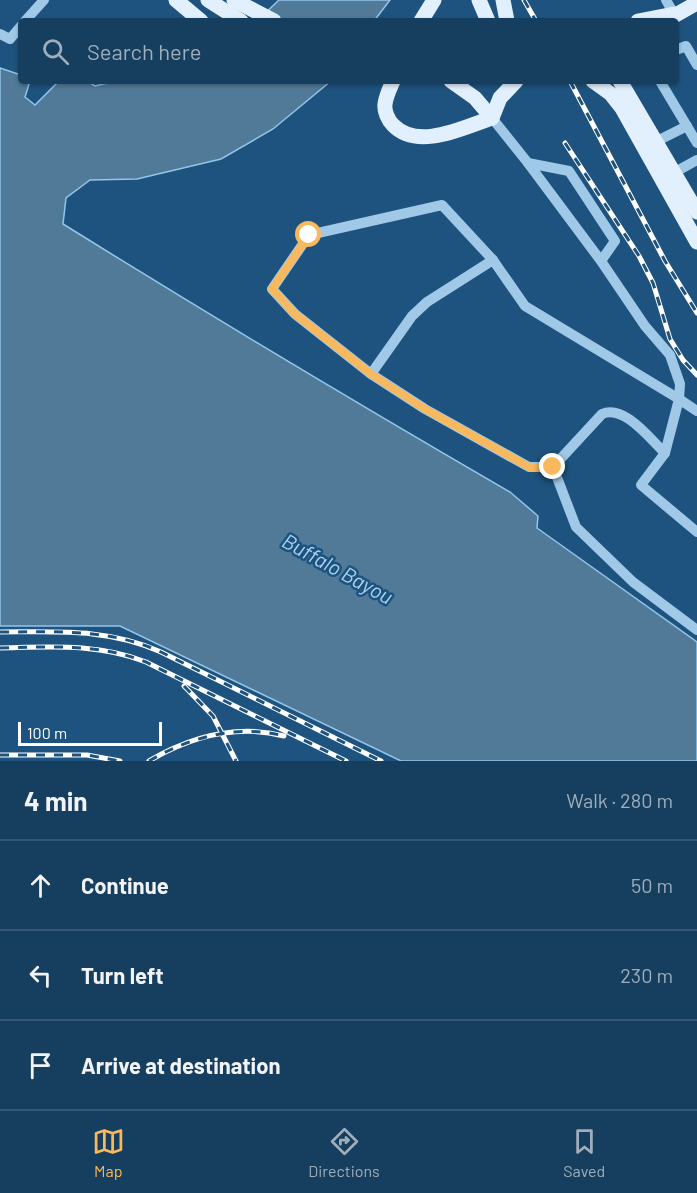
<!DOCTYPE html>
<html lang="en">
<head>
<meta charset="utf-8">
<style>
  body { margin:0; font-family:Barlow,sans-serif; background:#234967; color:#f1f3f6 }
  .scale { position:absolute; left:18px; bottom:15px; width:144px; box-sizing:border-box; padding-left:6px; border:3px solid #fff; border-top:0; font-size:16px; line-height:21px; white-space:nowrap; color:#fff; -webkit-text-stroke:4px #1d537e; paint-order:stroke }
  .stop { position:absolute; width:18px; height:18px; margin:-14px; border:4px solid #f8b95e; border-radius:50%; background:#fff }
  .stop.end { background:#f8b95e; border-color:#fff; box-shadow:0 2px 6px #0008 }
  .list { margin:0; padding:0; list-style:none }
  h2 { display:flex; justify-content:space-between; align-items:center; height:78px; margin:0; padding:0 24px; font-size:26px }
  h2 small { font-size:20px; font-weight:400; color:#9eaebc }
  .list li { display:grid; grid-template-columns:39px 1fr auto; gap:18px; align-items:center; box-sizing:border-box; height:90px; padding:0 24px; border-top:2px solid #355773 }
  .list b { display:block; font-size:22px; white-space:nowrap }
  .list em { font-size:20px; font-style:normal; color:#9eaebc }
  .icon { flex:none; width:33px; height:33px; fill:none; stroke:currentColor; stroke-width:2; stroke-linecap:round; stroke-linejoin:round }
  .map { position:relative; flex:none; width:697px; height:761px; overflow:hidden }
  .search { position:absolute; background:#163e5e; box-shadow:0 2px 4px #0004; left:18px; right:18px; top:18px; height:66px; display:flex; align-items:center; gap:15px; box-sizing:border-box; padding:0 21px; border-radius:6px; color:#9eaebc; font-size:22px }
  .sheet { height:348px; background:#163e5e }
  nav { display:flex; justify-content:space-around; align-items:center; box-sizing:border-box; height:84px; border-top:2px solid #355773; background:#163e5e; font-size:16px; color:#9eaebc }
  nav a { display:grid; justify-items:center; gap:3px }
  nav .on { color:#f8b95e }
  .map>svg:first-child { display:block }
  .water { fill:#517998; stroke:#93c6ea; stroke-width:1.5 }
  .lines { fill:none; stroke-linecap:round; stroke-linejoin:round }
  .minor { stroke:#a0c9e8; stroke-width:10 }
  .major { stroke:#e2f0fe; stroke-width:15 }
  .rail-casing { stroke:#fff; stroke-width:5 }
  .rail { stroke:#1d537e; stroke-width:3; stroke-dasharray:9; stroke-linecap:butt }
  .major-bridge { stroke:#e2f0fe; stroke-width:15 }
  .route { stroke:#f8b95e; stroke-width:8 }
  .labels { text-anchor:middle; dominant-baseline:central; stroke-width:5; stroke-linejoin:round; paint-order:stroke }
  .water-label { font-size:21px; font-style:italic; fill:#abd3f0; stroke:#1d537e }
</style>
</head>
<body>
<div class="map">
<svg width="697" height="761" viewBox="0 0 697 761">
  <rect width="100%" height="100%" fill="#1d537e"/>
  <g class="water">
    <path d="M279,0H390L374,21H257Z"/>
    <path d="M0,68L21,75V81H30L25,97L35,105L59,81H87L95,86L116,81H331L273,129L221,159L137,179L90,180L66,198L63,224C211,316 360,405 510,492L538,516L537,528L697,642V761H401L120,626H0Z"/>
  </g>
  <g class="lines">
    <g class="minor">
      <path d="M666,0L674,14"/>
      <path d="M25,21L44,0"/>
      <path d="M0,34L10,39L21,26"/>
      <path d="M676,50L686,46L697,65"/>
      <path d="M660,81L697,143"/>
      <path d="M492,118L528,163"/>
      <path d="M657,141L687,126"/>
      <path d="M668,176L697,160"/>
      <path d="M493,260L442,205L309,235L272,289L295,314L371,374L425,409L529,467H553"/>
      <path d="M601,261L615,241L569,171L528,163L601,261L645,326L670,355L680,384L679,399L697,411"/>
      <path d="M371,374L412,316L427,302L493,260L525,306L679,399L665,453L641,485L697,532"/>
      <path d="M665,453C650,439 624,404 602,414L553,467L576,527L633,582L697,630"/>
    </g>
    <g class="major">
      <path d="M176,0L201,21"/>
      <path d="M479,0L488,21"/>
      <path d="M503,0L507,21"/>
      <path d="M421,21L434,0"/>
      <path d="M638,21L674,14"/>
      <path d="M665,21L697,3"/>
      <path d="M393,81C390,88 386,96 385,104C384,111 388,120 393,125C418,151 464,127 492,118L500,98L516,81"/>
      <path d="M451,81L475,98L492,118"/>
      <path d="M593,81L611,94L622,108L697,242"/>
      <path d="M620,81L697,212"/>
    </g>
    <g class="rail-casing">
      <g id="rail">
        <path d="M524,0L536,21"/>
        <path d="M570,81L665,261L697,313"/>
        <path d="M565,143L639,256L653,283L670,339L683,360L697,375"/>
        <path d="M0,632C56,632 109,628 161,652L381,761"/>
        <path d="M0,648C50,647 98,643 146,662L346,761"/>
        <path d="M184,686L213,716L236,761"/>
        <path d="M0,755H87L120,761"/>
        <path d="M149,761C190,737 237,724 284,736"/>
      </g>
    </g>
    <use href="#rail" class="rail"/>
    <g class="major-bridge">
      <path d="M208,0L241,21"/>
      <path d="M234,0L274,21"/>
    </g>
  </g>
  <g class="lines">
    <path class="route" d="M309,235L272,289L295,314L371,374L425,409L529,467H553"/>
  </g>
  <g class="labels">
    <g class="water-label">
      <text transform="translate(338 568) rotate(29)">Buffalo Bayou</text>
    </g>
  </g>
</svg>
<div class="scale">100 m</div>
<div class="stop" style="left:309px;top:235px"></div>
<div class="stop end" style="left:553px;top:467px"></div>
<div class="search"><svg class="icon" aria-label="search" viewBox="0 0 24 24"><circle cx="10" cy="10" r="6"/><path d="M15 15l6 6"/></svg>Search here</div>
</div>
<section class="sheet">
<h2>4 min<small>Walk · 280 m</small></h2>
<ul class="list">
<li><svg class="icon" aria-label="ahead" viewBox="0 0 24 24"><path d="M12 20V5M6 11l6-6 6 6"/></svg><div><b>Continue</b></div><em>50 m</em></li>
<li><svg class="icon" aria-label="left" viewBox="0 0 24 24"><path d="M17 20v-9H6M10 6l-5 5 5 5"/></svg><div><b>Turn left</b></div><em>230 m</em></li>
<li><svg class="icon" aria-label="arrive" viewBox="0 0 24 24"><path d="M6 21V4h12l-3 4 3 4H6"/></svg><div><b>Arrive at destination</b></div></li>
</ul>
</section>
<nav>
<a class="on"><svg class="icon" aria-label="map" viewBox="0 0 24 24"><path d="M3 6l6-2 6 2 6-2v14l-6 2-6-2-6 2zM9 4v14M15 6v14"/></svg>Map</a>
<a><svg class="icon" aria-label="directions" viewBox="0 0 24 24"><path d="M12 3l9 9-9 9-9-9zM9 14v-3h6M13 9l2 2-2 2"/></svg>Directions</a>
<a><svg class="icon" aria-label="saved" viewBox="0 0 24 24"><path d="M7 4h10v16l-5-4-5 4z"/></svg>Saved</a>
</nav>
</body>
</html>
